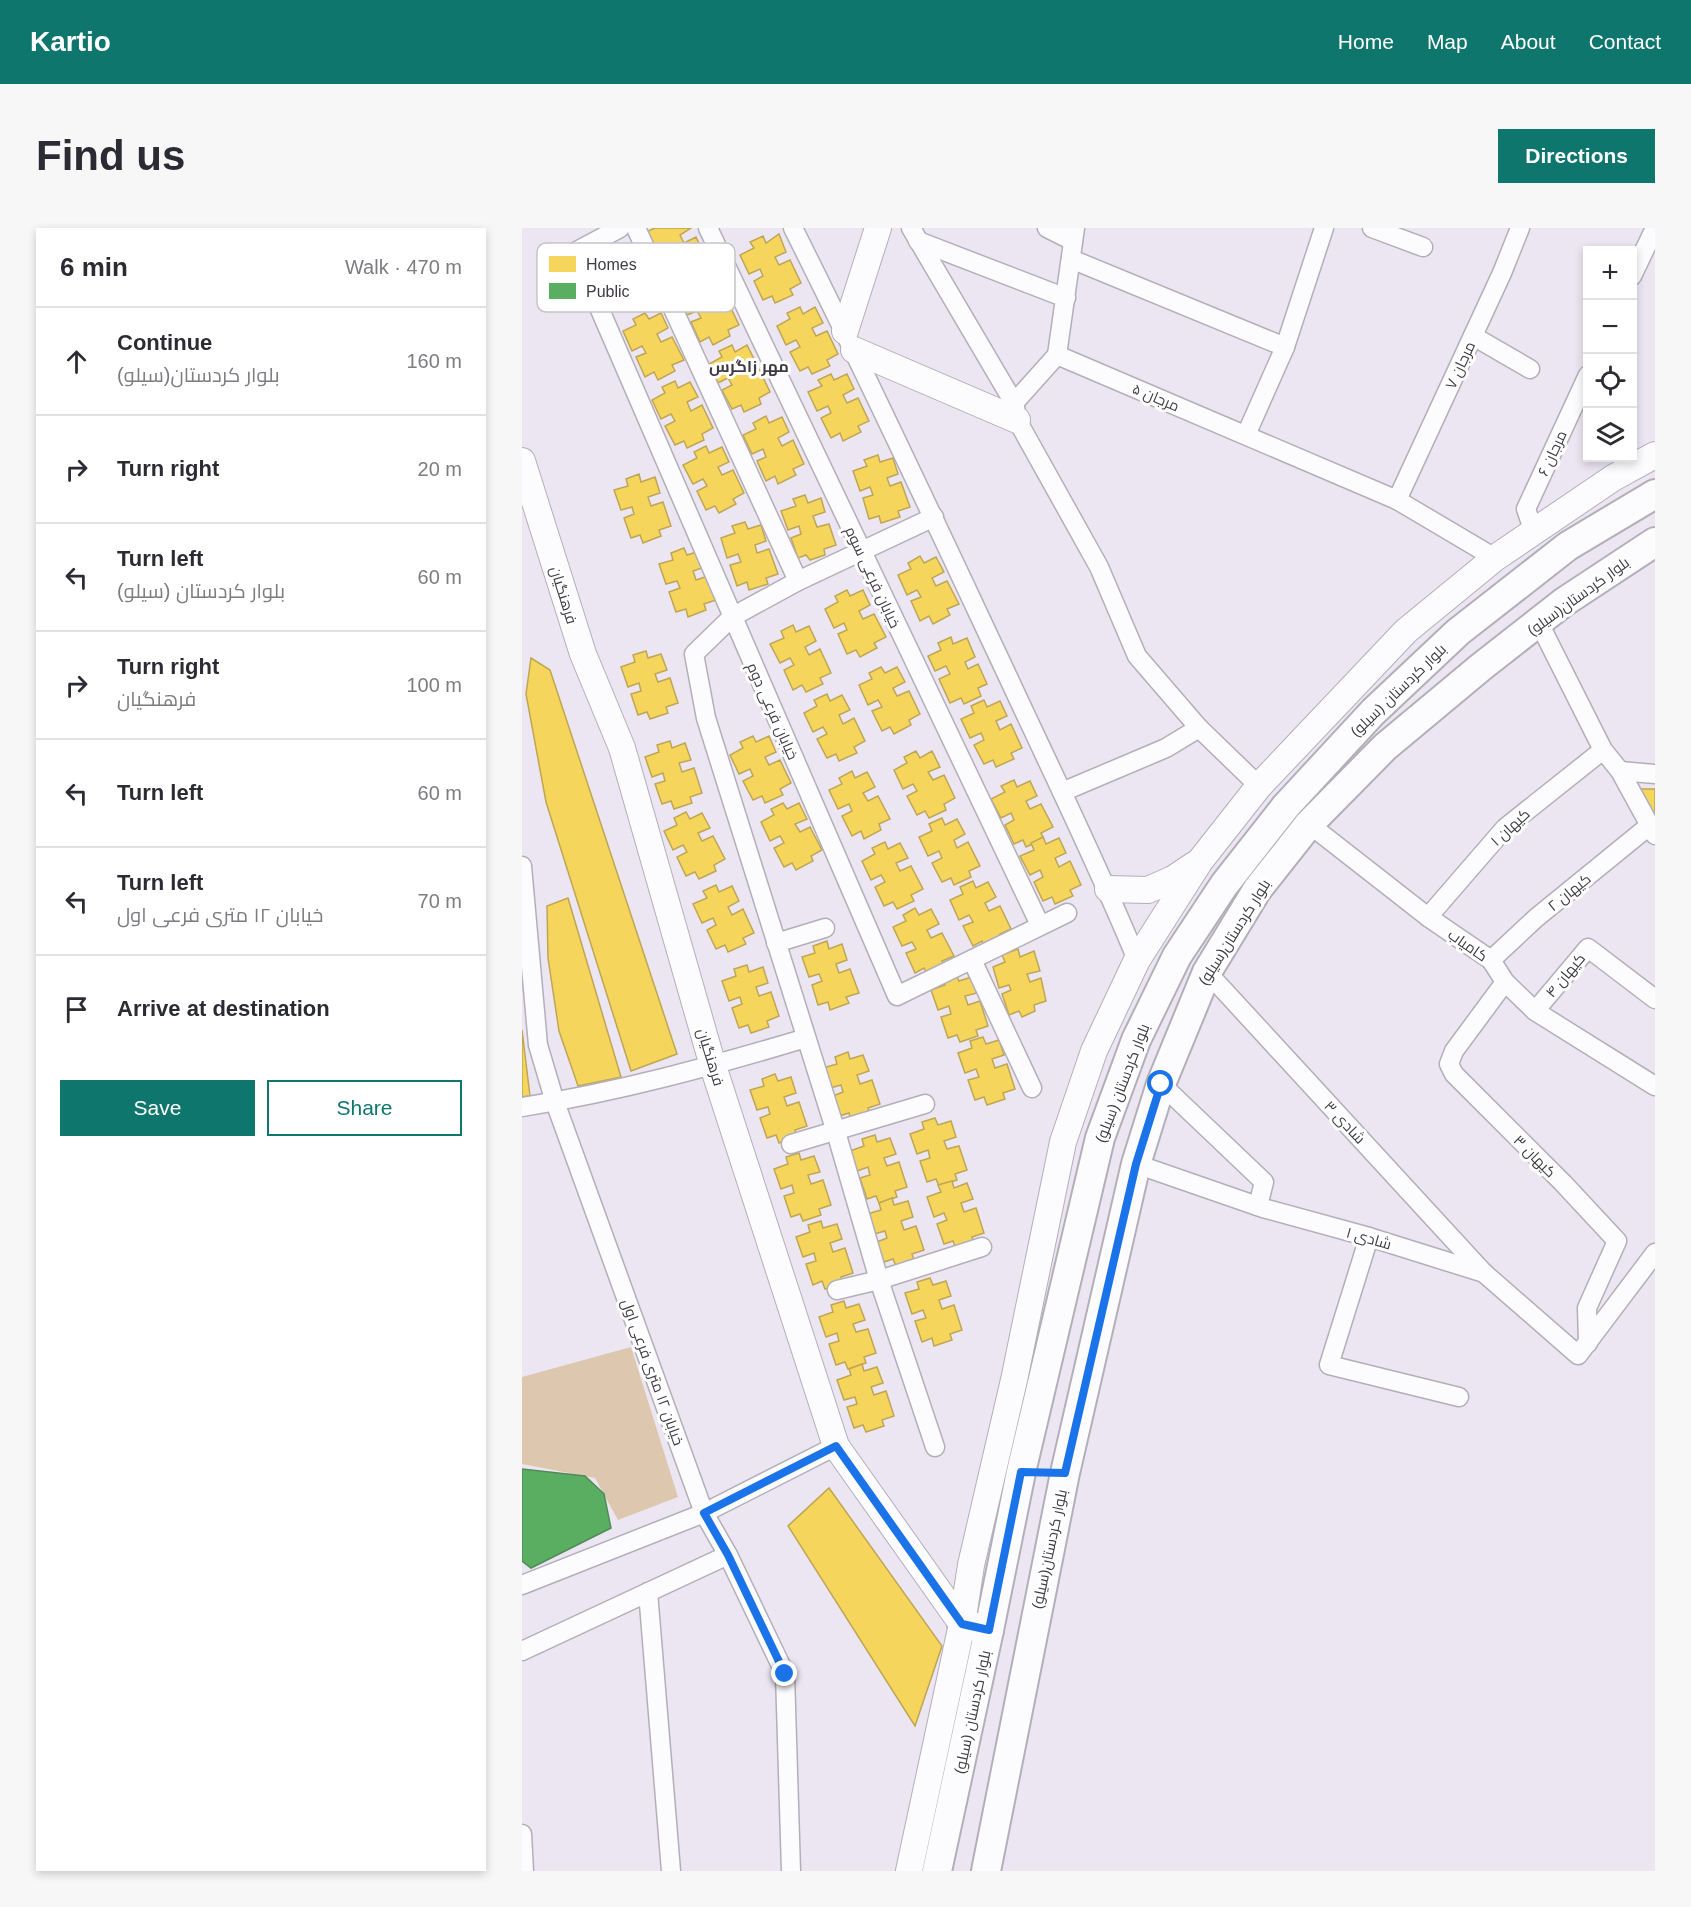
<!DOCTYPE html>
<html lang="en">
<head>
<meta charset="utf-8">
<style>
  body { margin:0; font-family:Arial,Cairo,sans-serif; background:#f7f7f7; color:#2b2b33 }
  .controls { position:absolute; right:18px; top:18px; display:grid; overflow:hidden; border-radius:0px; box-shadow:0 3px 9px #0003 }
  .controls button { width:54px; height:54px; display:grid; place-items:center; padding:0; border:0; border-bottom:2px solid #e1e1e2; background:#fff; color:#2b2b33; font:30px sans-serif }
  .stop { position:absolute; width:18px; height:18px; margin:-14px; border:4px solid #1a73e8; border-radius:50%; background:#fff }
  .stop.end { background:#1a73e8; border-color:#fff; box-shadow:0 2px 6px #0008 }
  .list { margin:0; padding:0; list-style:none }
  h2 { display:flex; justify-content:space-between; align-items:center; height:78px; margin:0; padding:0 24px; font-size:26px }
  h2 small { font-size:20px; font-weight:400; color:#7c7c81 }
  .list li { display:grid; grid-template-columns:39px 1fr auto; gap:18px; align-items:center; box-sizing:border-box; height:108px; padding:0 24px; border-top:2px solid #e1e1e2 }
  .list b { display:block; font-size:22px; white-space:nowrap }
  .list p { margin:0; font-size:20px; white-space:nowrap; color:#7c7c81 }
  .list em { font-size:20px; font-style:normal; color:#7c7c81 }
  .actions { display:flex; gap:12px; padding:18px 24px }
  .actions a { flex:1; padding:14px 0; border:2px solid #0f766e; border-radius:0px; text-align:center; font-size:21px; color:#0f766e }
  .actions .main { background:#0f766e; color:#fff }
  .icon { flex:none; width:33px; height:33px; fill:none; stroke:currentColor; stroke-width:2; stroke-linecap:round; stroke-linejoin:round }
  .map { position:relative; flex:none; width:1133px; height:1643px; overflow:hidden; border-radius:0px }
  header { display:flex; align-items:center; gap:36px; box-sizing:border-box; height:84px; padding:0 30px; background:#0f766e; color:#fff }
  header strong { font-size:28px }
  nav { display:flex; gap:33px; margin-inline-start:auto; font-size:21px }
  .intro { display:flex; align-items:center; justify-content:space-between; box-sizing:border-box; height:144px; padding:0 36px }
  h1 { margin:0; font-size:42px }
  .button { padding:15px 27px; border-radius:0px; background:#0f766e; color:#fff; font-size:21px; font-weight:700 }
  main { display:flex; gap:36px; padding:0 36px }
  aside { flex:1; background:#fff; border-radius:0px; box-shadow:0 3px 9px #0003 }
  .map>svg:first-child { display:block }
  .green { fill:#ddc7af }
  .homes { fill:#f6d55c; stroke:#bfa654; stroke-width:1.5 }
  .public { fill:#5aae61; stroke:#528b58; stroke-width:1.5 }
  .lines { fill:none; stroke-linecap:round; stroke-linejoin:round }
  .street-casing { stroke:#b3afb9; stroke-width:21 }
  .secondary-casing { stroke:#b3afb9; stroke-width:28 }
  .primary-casing { stroke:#b3afb9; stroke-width:32 }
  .street { stroke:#fcfbfd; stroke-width:18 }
  .secondary { stroke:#fcfbfd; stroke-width:26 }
  .primary { stroke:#fcfbfd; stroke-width:28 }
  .route { stroke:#1a73e8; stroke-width:8 }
  .labels { text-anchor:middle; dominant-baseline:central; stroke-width:6; stroke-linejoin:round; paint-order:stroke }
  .street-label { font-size:15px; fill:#3e3a43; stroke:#fff }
  .neighbourhood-label { font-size:16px; font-weight:bold; fill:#3e3a43; stroke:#fff }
  .key { fill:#fff; stroke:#c5c4c7; stroke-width:1.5 }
  .key-label { font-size:16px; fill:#3e3a43 }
</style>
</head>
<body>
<header>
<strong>Kartio</strong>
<nav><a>Home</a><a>Map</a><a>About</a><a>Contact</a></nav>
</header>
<div class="intro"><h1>Find us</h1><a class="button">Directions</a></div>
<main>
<aside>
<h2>6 min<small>Walk · 470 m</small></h2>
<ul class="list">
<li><svg class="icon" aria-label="ahead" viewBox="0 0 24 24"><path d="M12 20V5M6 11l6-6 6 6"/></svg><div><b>Continue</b><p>بلوار کردستان(سیلو)</p></div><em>160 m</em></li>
<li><svg class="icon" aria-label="right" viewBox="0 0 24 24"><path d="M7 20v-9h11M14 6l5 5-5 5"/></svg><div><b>Turn right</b></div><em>20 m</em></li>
<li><svg class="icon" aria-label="left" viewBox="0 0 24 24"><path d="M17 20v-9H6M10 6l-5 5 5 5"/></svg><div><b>Turn left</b><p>بلوار کردستان (سیلو)</p></div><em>60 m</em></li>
<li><svg class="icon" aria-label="right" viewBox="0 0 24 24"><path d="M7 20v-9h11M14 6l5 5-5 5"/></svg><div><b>Turn right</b><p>فرهنگیان</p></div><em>100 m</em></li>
<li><svg class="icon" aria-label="left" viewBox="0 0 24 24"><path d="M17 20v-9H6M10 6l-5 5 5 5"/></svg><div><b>Turn left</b></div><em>60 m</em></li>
<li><svg class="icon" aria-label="left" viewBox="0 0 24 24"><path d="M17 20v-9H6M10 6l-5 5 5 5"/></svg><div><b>Turn left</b><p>خیابان ۱۲ متری فرعی اول</p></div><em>70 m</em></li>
<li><svg class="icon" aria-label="arrive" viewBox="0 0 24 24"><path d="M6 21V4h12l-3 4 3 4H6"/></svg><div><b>Arrive at destination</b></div></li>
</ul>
<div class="actions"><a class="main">Save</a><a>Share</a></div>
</aside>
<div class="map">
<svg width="1133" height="1643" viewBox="0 0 1133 1643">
  <rect width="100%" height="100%" fill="#ece6f3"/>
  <path class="green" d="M109,1119L156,1269L96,1292L73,1250L0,1236V1149Z"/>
  <g class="homes">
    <path d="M133,0H169L158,7L162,15L174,9L185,33L173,38L176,44L159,52L155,45L146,50L137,30L147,25L143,18L133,23L124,4Z"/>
    <path d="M257,6L264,24L253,29L257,37L268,32L279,55L268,61L271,67L253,75L250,68L241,72L232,53L241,48L238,41L227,46L218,27L232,20L228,14L241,8L244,15Z"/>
    <path d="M178,49L182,56L194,50L202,65L191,71L195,79L206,74L217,97L206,102L208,108L191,117L187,109L178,114L169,94L179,90L175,83L165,87L156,68L169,62L166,56Z"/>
    <path d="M278,79L281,86L293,79L301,95L290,100L294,108L305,103L316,126L305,132L308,138L290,146L286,139L278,143L268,124L278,119L274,112L264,117L255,98L268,91L265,85Z"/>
    <path d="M123,85L127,91L139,85L146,100L135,106L139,114L150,109L162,132L150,137L153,143L136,152L132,144L123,149L114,129L124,125L120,118L110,123L101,103L114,97L111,91Z"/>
    <path d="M210,117L213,124L225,117L233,133L222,138L226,146L237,141L248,164L237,170L239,176L222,184L219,177L210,181L200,162L210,157L206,150L196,155L187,136L200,129L197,123Z"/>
    <path d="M309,146L312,152L325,146L332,161L321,167L325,175L336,170L347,193L336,198L339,204L321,213L318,205L309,210L299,190L309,185L306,178L295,183L286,164L300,158L296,152Z"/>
    <path d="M153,153L156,160L168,154L176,169L165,174L169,183L180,177L191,200L180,206L182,212L165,220L162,213L153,217L143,198L153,193L149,186L139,191L130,172L143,165L140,159Z"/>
    <path d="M244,188L247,195L260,189L267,204L256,210L260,218L271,212L282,236L271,241L274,247L256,256L253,248L244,253L235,233L244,229L241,221L230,226L221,207L234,201L231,195Z"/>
    <path d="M184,218L187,225L200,219L207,234L196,239L200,247L211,242L222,265L211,271L214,276L197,285L193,278L184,282L175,263L185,258L181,251L171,256L161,237L175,230L172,224Z"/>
    <path d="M356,227L358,234L371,230L376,246L365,250L368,258L379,254L388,279L376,283L378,289L359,295L357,288L347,291L341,270L351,267L348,259L338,263L331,243L345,238L342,232Z"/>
    <path d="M117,246L119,254L133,249L138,265L126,269L129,278L141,274L149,298L137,302L139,308L121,315L118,307L109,310L102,290L112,286L110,279L99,282L92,262L106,258L104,251Z"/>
    <path d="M283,267L286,275L299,270L303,284L291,288L295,299L307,296L314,317L302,321L303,327L288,332L284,327L276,330L269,310L279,306L277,298L266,302L259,283L274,278L271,271Z"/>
    <path d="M223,294L226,301L239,297L244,313L233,317L235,325L247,321L256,346L244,350L246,356L227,362L225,354L215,358L208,337L219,334L216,326L205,330L199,310L213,305L210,298Z"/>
    <path d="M162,320L165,327L178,323L183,339L171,343L174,352L186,348L194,372L182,376L184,382L166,389L164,381L154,384L147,364L158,360L155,353L144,356L137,336L151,332L149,325Z"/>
    <path d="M398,328L402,335L414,329L422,344L410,350L414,358L425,353L437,376L425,381L428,387L411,396L407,388L398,393L389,373L399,369L395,362L385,367L376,347L389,341L386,335Z"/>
    <path d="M325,362L328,368L341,362L348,377L337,383L341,391L352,386L364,409L352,415L355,420L338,429L334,422L325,426L316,406L325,402L322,395L312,400L303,381L316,374L313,368Z"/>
    <path d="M271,397L274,404L287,398L294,413L283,419L287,427L298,421L309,445L298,450L301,456L284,464L280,457L271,462L262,442L272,437L268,430L258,435L248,416L262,410L259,403Z"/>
    <path d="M429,409L431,416L445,410L453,429L443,434L446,441L456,436L465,456L456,460L459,468L442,476L439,470L428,475L417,451L428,446L424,438L413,443L406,428L419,422L416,415Z"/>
    <path d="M124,423L126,430L139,426L145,442L133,446L136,454L148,450L156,475L144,479L146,485L128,491L125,484L116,487L109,466L119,463L117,455L106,459L99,439L113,434L111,427Z"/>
    <path d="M9,430L28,442L155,826L109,843L24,574L4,466Z"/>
    <path d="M359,439L363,445L375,439L383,454L371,460L375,468L387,463L398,486L387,492L389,497L372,506L368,499L360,503L350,483L360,479L356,472L346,477L337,457L350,451L347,445Z"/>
    <path d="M305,466L308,473L320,467L328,482L317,487L321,496L332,490L343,513L332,519L335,525L317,533L314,526L305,530L295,511L305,506L301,499L291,504L282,485L295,478L292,472Z"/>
    <path d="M462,472L465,479L478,473L485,488L474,493L478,502L489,496L500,520L489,525L492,531L474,539L471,532L462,536L452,517L462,512L459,505L448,510L439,491L452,485L449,478Z"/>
    <path d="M231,508L234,514L247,508L254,524L243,529L247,537L258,532L269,555L258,561L261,567L243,575L240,568L231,572L221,553L231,548L228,541L217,546L208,527L221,520L218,514Z"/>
    <path d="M148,513L150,520L163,515L169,532L157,535L160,544L172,540L180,565L168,569L170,575L152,581L149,573L140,576L133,556L143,553L141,545L130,549L123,529L137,524L135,517Z"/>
    <path d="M394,523L398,530L410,523L418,539L406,544L411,552L422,547L433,570L422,576L424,582L407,590L403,583L395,587L385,568L395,563L391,556L381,561L372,542L385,535L382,529Z"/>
    <path d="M330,543L333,550L345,544L353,559L341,565L346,573L356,568L368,591L357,596L359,602L342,611L339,603L330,608L320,588L330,583L327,576L316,581L307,562L320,556L317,550Z"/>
    <path d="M492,552L495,559L508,553L515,568L504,573L508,581L519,576L531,599L519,605L522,611L504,619L501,612L492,616L483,597L492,592L489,585L479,590L469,571L483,564L479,558Z"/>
    <path d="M1116,561H1133V589Z"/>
    <path d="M261,575L265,581L277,575L285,591L273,596L278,604L288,599L300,622L289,628L291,633L274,642L270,635L262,639L252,620L262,615L258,608L248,613L239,594L252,587L249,581Z"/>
    <path d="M164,584L168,591L180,585L188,600L176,605L180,613L191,608L203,631L192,637L194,643L177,651L173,644L164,648L155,629L165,624L161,617L151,622L142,603L155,597L152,590Z"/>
    <path d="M420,590L423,597L435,591L443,606L432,612L435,620L446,614L458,638L447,643L449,649L432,657L429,650L420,654L410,635L420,630L417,623L406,628L397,609L410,603L407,596Z"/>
    <path d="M521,609L524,616L537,610L544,625L533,630L537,639L548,633L559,657L548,662L551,668L533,676L530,669L521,673L512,654L521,649L518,642L508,647L498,628L512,622L509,615Z"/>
    <path d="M363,614L366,621L378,615L386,630L374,635L378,643L389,638L401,661L389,667L392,673L375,681L371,674L362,678L353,659L363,654L359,647L349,652L340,633L353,626L350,620Z"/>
    <path d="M451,653L454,660L466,654L474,669L463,675L467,683L478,678L489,701L478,706L481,712L463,721L460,713L451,718L441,698L451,694L447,687L437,692L428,672L441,666L438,659Z"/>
    <path d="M194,657L197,664L210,658L217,673L206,679L210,687L221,681L232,705L221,710L224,716L206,724L203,717L194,721L185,702L194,697L191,690L180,695L171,676L185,670L181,663Z"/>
    <path d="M46,670L99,849L56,858L37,803L26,730L25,678Z"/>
    <path d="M393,680L397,687L409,681L417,696L405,702L409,710L420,705L432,728L420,733L423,739L406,748L402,740L393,745L384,725L394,721L390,714L380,718L371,699L384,693L381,687Z"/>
    <path d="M305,713L307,721L320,716L325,732L314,736L317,745L328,741L337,765L324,769L327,775L308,782L306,774L296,777L290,757L300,753L297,746L287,749L280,729L293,725L291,718Z"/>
    <path d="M496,721L498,729L512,723L518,743L505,746L508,754L519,750L524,773L512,777L513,783L500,789L497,783L487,787L480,766L489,762L487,757L477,760L471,739L483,734L480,727Z"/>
    <path d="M225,737L227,744L241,739L246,755L234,759L237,768L249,764L257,788L245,793L247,799L229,805L226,797L217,800L210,780L220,776L218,769L207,773L200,753L214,748L212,741Z"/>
    <path d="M434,746L437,753L450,749L455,765L443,768L446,777L458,773L466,798L454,802L456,808L438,814L435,807L426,810L419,789L429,786L427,778L416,782L409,762L423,757L421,750Z"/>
    <path d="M0,802L8,868L0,869Z"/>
    <path d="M461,809L464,816L477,812L482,827L470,831L473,840L485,836L493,861L481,865L483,871L465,877L462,869L453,872L446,852L457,849L454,841L443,845L436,825L450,820L448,813Z"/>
    <path d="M326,824L328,831L341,827L347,843L335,847L338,856L350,852L358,876L346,880L348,886L329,893L327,885L317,888L311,868L321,864L319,857L308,860L301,840L315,836L313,829Z"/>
    <path d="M253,846L256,853L269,849L274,865L262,869L265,878L277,874L285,898L273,902L275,908L257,915L254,907L245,910L238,890L248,886L246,879L235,882L228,862L242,858L240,851Z"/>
    <path d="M413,890L416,897L429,893L434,909L422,913L425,921L437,918L445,942L433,946L435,952L417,958L414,951L405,954L398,933L408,930L406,922L395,926L388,906L402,901L400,894Z"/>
    <path d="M353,907L355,914L368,910L374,926L362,930L365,938L377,934L385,959L373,963L375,969L357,975L354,968L345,971L338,950L348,947L346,939L335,943L328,923L342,918L340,911Z"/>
    <path d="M277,925L279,932L292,928L298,944L286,947L289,956L301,952L309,977L297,981L299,987L281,993L278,986L269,989L262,968L272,965L270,957L259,961L252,941L266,936L264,929Z"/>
    <path d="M430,953L432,960L445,955L451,971L439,975L442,984L454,980L462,1005L450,1009L452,1015L434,1021L431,1013L422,1016L415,996L425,992L422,985L412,989L405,969L419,964L416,957Z"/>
    <path d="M370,970L372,977L386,973L391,989L379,993L382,1002L394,998L402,1022L390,1026L392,1032L374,1038L371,1031L362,1034L355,1014L365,1010L363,1003L352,1006L345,986L359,982L357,975Z"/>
    <path d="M299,993L301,1000L315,996L320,1011L308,1015L311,1024L323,1020L331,1045L319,1049L321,1055L303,1061L300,1053L291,1057L284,1036L294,1033L292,1025L281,1029L274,1009L288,1004L286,997Z"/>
    <path d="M408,1050L411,1057L424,1053L429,1068L417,1072L420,1081L432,1077L440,1102L428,1106L430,1112L412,1118L410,1110L400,1114L393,1093L404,1090L401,1082L390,1086L383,1065L397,1061L395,1054Z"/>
    <path d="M322,1073L324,1080L337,1076L343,1092L331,1096L334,1104L346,1101L354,1125L342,1129L344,1135L326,1141L323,1134L314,1137L307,1116L317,1113L315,1105L304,1109L297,1089L311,1084L309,1077Z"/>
    <path d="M340,1136L342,1143L355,1139L361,1155L349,1159L352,1167L364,1163L372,1188L360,1192L362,1198L344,1204L341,1197L332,1200L325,1179L335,1176L333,1169L322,1172L315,1152L329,1147L327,1141Z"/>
    <path d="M307,1260L420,1418L393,1498L266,1298Z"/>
  </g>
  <path class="public" d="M0,1241L63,1248L82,1266L89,1300L9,1340L0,1333Z"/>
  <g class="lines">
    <g class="street-casing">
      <g id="street">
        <path d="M98,0L53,24L375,768L545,685"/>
        <path d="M114,0L276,353"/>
        <path d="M186,0L518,697"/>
        <path d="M271,0C346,149 416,300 487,451C530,544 576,637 615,732"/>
        <path d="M389,0L492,175L535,127L875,272L973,330"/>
        <path d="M525,0L551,13"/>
        <path d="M850,0L901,19"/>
        <path d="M396,13L544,70"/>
        <path d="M549,31L763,119"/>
        <path d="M1110,48L1133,0"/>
        <path d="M951,108L1008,141"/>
        <path d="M535,127L553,0"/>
        <path d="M493,179L495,192L577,339L615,428L677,500L737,558"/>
        <path d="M724,207L763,119L802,0"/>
        <path d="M875,272L980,45L998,0"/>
        <path d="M412,289L276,353L210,389L172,426L184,490L314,904L357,1052L413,1219"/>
        <path d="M1012,304L1004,281L1066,147"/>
        <path d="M1017,395L1081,522L1098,543L1133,607"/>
        <path d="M1098,543L1133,546"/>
        <path d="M540,564L644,520L677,500"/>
        <path d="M787,596L906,689L969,732L983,754L1013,783L1133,858"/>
        <path d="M0,638L16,817L33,874L182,1285L206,1327L263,1446L269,1643"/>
        <path d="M906,689L983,600L1081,522"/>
        <path d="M254,715L303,700"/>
        <path d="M450,732L510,860"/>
        <path d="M969,732L1014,690L1127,598"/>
        <path d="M685,744L962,1045"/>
        <path d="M983,754L932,823L927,836L932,846L1041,955L1095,1013L1065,1080L1066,1115"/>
        <path d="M1013,783L1066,720L1133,771"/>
        <path d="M639,856L742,954L736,978"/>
        <path d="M0,879C96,864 191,838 284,810"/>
        <path d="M269,916L403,876"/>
        <path d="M614,936L741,980L847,1009L962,1045L1056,1127L1133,1025"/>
        <path d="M847,1009L807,1137L937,1169"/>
        <path d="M315,1062L357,1052L460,1019"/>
        <path d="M0,1357L182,1285L314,1218"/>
        <path d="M126,1364L149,1643"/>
        <path d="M0,1423L206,1327"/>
        <path d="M0,1606L2,1643"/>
      </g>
    </g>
    <g class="secondary-casing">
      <g id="secondary">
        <path d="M323,103L356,0"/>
        <path d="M332,122L495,192"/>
        <path d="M0,233L61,426L100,520L191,838L314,1218L440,1396"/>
        <path d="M586,661L626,662L651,651L672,637"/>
        <path d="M387,1643L440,1396L449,1337L492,1152L541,914L572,823L615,732L678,633L737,558L884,403L973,330L1091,250L1133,227"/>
      </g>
    </g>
    <g class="primary-casing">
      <g id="primary">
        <path d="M440,1396L467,1402"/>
        <path d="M415,1643L467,1402L499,1244L578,910L614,812L655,728L702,657L764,578L851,484L936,404L1046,318L1133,266"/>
        <path d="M464,1643L543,1245L614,936L639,856L685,744L735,662L787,596L863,519L959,439L1042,374L1133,314"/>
      </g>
    </g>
    <use href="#street" class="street"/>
    <use href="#secondary" class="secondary"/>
    <use href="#primary" class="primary"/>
  </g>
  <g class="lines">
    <path class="route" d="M263,1446L206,1327L182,1285L314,1218L440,1396L467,1402L499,1244L543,1245L614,936L639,856"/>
  </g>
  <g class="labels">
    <g class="street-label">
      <text transform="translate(938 137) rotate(-65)">مرجان ۷</text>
      <text transform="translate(634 169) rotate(23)">مرجان ۵</text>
      <text transform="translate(1030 225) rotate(-65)">مرجان ۶</text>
      <text transform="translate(351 349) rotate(65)">خیابان فرعی سوم</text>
      <text transform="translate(42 367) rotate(73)">فرهنگیان</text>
      <text transform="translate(1056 368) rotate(-36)">بلوار کردستان(سیلو)</text>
      <text transform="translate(876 462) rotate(-44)">بلوار کردستان (سیلو)</text>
      <text transform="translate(251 483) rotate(66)">خیابان فرعی دوم</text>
      <text transform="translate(988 599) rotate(-43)">کیهان ۱</text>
      <text transform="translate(1047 664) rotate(-39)">کیهان ۲</text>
      <text transform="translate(712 704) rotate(-58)">بلوار کردستان(سیلو)</text>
      <text transform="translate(946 717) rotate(35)">کامیاب</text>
      <text transform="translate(1043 747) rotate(-50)">کیهان ۴</text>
      <text transform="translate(189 829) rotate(73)">فرهنگیان</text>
      <text transform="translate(600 855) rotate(-69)">بلوار کردستان (سیلو)</text>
      <text transform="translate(823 894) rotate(47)">شادی ۳</text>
      <text transform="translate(1013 928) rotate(45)">کیهان ۳</text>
      <text transform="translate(847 1010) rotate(16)">شادی ۱</text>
      <text transform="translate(131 1144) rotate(70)">خیابان ۱۲ متری فرعی اول</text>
      <text transform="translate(527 1321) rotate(-78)">بلوار کردستان(سیلو)</text>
      <text transform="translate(450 1484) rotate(-78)">بلوار کردستان (سیلو)</text>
    </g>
    <g class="neighbourhood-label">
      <text x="227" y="138">مهر زاگرس</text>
    </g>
  </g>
  <rect x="15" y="15" width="198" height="69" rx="9" class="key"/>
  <rect x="27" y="28" width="27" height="16" fill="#f6d55c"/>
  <rect x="27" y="55" width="27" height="16" fill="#5aae61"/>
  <g class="key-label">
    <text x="64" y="42">Homes</text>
    <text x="64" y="69">Public</text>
  </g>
</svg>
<div class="controls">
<button>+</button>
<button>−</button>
<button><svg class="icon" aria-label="locate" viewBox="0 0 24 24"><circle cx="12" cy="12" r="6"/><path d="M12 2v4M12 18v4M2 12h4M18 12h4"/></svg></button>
<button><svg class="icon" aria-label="layers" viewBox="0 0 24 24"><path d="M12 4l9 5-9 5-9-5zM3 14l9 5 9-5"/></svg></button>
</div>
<div class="stop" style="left:639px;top:856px"></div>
<div class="stop end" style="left:263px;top:1446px"></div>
</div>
</main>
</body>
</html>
